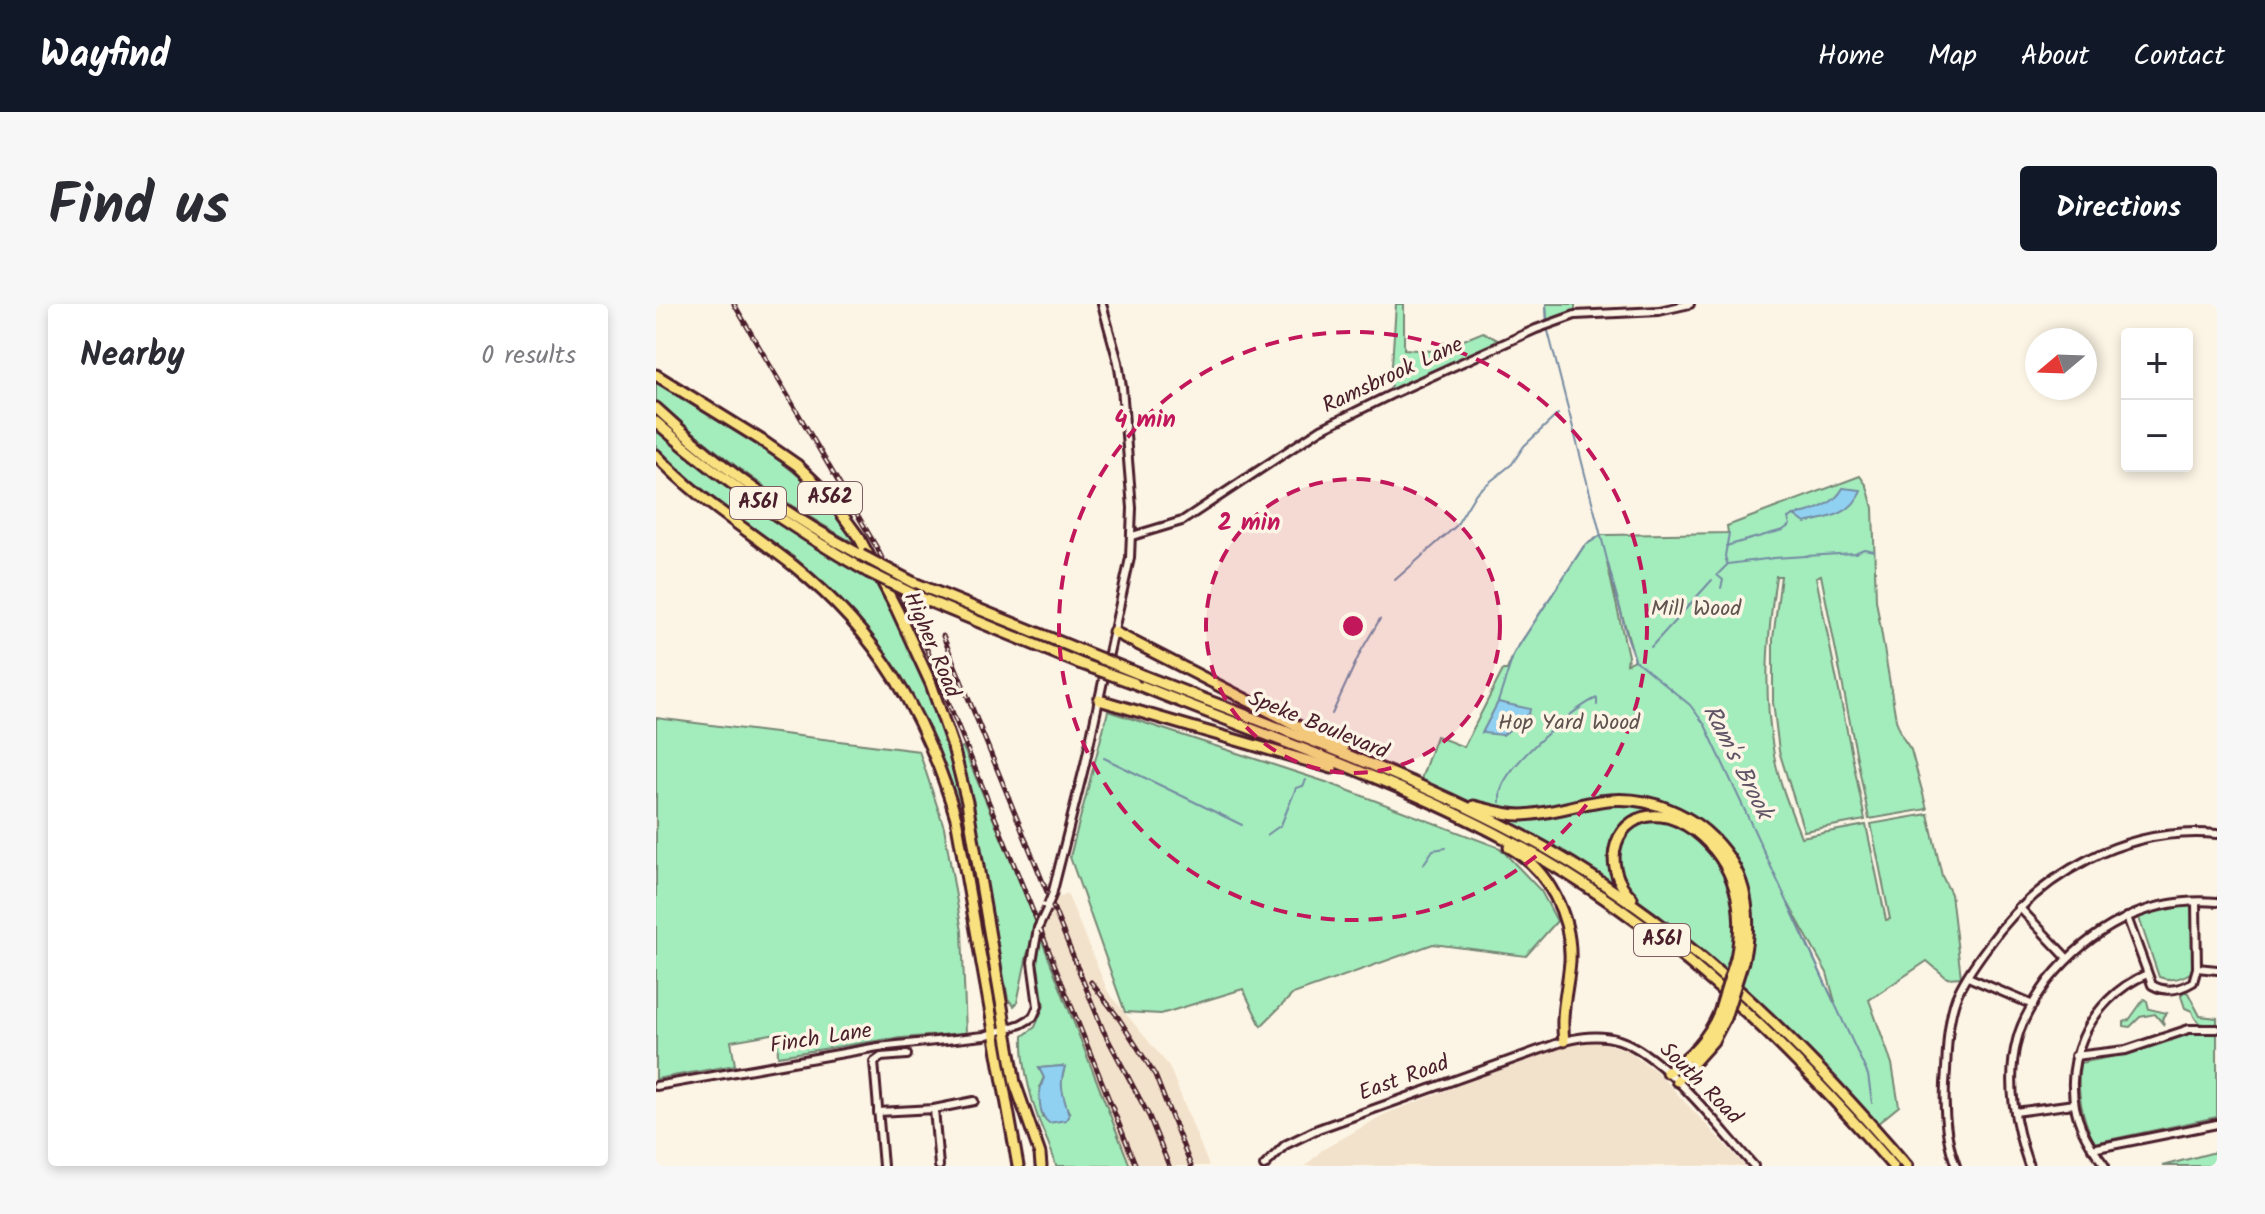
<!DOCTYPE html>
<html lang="en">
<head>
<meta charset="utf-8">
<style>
  body { margin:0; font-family:Kalam,sans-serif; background:#f7f7f7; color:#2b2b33 }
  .controls { position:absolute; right:24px; top:24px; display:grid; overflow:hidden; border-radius:8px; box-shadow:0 4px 12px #0003 }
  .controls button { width:72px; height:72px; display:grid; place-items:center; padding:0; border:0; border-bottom:2px solid #e1e1e2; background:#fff; color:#2b2b33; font:40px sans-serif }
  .compass { position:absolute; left:1369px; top:24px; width:72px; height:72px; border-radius:50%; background:#fff; box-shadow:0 4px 12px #0003; rotate:251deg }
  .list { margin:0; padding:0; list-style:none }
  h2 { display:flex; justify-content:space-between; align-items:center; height:104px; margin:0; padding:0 32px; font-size:34px }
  h2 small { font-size:26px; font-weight:400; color:#7c7c81 }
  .map { position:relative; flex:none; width:1561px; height:862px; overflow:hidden; border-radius:8px }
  header { display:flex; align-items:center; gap:48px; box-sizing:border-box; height:112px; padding:0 40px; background:#111827; color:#fff }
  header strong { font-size:38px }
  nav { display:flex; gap:44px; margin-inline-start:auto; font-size:28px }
  .intro { display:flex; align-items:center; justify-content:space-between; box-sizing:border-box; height:192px; padding:0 48px }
  h1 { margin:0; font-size:56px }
  .button { padding:20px 36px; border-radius:8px; background:#111827; color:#fff; font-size:28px; font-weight:700 }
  main { display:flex; gap:48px; padding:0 48px }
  aside { flex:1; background:#fff; border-radius:8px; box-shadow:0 4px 12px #0003 }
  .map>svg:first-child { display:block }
  .built { fill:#f3e2cb }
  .green { fill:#a3edbc; stroke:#768674; stroke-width:2; fill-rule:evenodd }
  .water { fill:#90d1f1; stroke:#748aa2; stroke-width:2 }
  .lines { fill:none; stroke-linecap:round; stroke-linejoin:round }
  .stream { stroke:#748aa2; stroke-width:2 }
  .minor-casing { stroke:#4a1f2b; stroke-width:12 }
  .highway-casing { stroke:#4a1f2b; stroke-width:15 }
  .minor { stroke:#fcf5e5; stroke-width:6 }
  .highway { stroke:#fae180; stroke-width:9 }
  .rail-casing { stroke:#4a1f2b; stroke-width:5 }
  .rail { stroke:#fcf5e5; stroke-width:2; stroke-dasharray:6; stroke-linecap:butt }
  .minor-bridge-casing { stroke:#4a1f2b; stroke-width:12; stroke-linecap:butt }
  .highway-bridge-casing { stroke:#4a1f2b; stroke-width:15; stroke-linecap:butt }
  .minor-bridge { stroke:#fcf5e5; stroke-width:6 }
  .highway-bridge { stroke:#fae180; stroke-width:9 }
  .ring { fill:none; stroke:#c2185b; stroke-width:4; stroke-dasharray:14 10 }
  .labels { text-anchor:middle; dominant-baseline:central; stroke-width:7; stroke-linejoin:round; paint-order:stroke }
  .shield { fill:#fcf5e5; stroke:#7f5f63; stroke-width:2 }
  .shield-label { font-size:20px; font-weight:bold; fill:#4a1f2b }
  .street-label { font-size:22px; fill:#4a1f2b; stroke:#fcf5e5 }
  .park-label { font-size:22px; fill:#60524f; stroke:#fcf5e5 }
  .water-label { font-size:24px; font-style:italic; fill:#5f5466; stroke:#fcf5e5 }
  .centre { fill:#c2185b; stroke:#fcf5e5; stroke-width:4 }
  .ring-label { font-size:24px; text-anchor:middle; font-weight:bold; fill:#c2185b; stroke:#fcf5e5; stroke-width:7; stroke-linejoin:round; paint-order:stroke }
</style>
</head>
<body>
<header>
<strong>Wayfind</strong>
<nav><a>Home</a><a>Map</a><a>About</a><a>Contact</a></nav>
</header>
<div class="intro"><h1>Find us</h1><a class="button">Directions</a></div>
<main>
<aside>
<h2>Nearby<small>0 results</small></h2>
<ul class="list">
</ul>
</aside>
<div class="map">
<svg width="1561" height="862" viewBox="0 0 1561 862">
  <rect width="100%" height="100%" fill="#fcf5e5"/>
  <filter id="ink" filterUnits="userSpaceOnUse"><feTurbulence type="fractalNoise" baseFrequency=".0125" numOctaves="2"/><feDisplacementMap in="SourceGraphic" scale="16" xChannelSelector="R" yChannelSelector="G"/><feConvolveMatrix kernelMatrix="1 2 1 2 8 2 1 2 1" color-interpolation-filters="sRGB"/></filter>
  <g filter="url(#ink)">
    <g class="built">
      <path d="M411,589L452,688L513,762L553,862H474L384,632L398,596Z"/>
      <path d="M937,736L969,745L1001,768L1089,862H649L666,846L729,810L914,739Z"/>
    </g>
    <g class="green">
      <path d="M740,0H748V45L775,47L788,39L803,38L827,28L849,40L734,91Z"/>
      <path d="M890,0H919V11L891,21Z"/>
      <path d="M0,77C76,124 155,164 203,242C129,201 63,153 0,96Z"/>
      <path d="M0,124L85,194L123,220L223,281L268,376L288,429L302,475L342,700L335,701C326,638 321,572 303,510C280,429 240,349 179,290C152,265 121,246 92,224C61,201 33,174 5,147L0,142Z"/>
      <path d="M1204,172L1211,182L1217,204L1220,296L1240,416L1247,434L1255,446L1271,505L1213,515L1165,271L1160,273L1209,516L1148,527L1123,447L1117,398V335L1125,272H1120C1111,335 1107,388 1118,451C1123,479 1135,507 1145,533L1210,521L1230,616L1234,615L1215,520L1272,510L1286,572L1295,590L1305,673L1291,674L1271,657L1213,696L1236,760L1243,802L1221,820L1203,807L1080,679C1086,661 1091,643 1092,624C1094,569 1059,521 1008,504L1007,512C1075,532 1104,613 1070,673C976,594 875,530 763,481L780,432L808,443L847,366H851L858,349L928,242L945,231H951L1072,229L1071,222ZM951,259L979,356L971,360L972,352ZM1132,599L1171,669L1179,698H1178Z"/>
      <path d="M452,407L670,478L844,544L885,587L901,617L870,652L777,640L637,690L605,722L587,685L505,710L469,708L414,553Z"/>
      <path d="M0,414L263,447L288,523L306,627L310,729L232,735L122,752L121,729L75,737L79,761L0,775Z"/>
      <path d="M307,443L381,619L371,651L361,699L358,702L352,695L316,501L301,445Z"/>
      <path d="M1536,601L1539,666C1527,674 1517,678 1503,673L1482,611L1510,603Z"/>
      <path d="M384,632L474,862H400C396,845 388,830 382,814C373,788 366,760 367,732L379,723L388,702L381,656ZM406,762L408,767C402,781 405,795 413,808L386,813L384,782L388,773L383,764Z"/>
      <path d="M1528,687L1532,689L1544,712L1561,714V722C1548,721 1540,721 1536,707L1529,704L1525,692Z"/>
      <path d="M1488,695L1491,697L1493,705L1511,709L1506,715L1508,721L1499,710L1484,713L1474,723L1468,722V718L1473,716Z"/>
      <path d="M1553,727L1561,728V813L1438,839C1426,812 1420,788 1424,759L1475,749L1531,730Z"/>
      <path d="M1559,848L1561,862H1506Z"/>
    </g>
    <g class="water">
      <path d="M1187,184L1205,186C1197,211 1171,214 1149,219L1138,211C1156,208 1178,201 1187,184Z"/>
      <path d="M842,398L874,405L873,410L847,431L826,429Z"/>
      <path d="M406,762L409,763C402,782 408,793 413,811L410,816L393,819C381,810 382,786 388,774L383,764Z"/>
    </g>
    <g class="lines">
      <g class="stream">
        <path d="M890,0L891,17"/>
        <path d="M891,23L970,329L979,356L1034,401L1049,421L1212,771L1216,799"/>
        <path d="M1070,242L1127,226L1134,221L1132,214L1138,211"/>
        <path d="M1071,259L1069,252L1073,229"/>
        <path d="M739,276L800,222L820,189L856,160L868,142L902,110"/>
        <path d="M1065,284L1067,276L1061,271L1072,260L1118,254L1199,249L1208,245L1218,247"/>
        <path d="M995,343L1056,276"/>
        <path d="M842,398L858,349L928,242L944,232"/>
        <path d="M676,410L705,347L724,315"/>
        <path d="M448,454L586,521"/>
        <path d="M844,498C844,497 844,487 845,486C851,461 918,403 941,394V401"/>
        <path d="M611,531L625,521L640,484L647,482L650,476"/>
        <path d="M767,561L777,546L790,544"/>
      </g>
      <g class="minor-casing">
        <g id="minor">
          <path d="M446,0L462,58L466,83L476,204L474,254L451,358"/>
          <path d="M476,232L526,217L665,125L734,91L880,25L919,11L1003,7L1034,0"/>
          <path d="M396,591L429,460L449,368"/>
          <path d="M1363,603L1411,654"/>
          <path d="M1471,613L1496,681C1510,689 1524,686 1537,678L1541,664L1540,598"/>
          <path d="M1541,664L1561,666"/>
          <path d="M1312,673L1377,701"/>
          <path d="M1419,752L1470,746L1533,725H1561"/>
          <path d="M0,782L222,743L328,732L365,720L377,713L382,702L376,658L382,624"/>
          <path d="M278,805L283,862"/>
          <path d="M222,808L278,805L318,797"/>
          <path d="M1359,808L1418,800"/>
          <path d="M1436,845L1561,820"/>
          <path d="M227,862L218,758L225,753L251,751"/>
          <path d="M608,862L629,841L662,825L908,737C927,732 945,730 963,736C1009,751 1065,826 1098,862"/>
          <path d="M1300,862C1288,831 1287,798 1290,766C1291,742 1292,717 1300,694C1307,676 1320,658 1332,642C1384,569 1469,522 1561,530"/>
          <path d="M1373,862C1359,822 1350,779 1361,736C1366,715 1379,695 1392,677C1434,625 1492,592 1561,598"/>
          <path d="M1449,862C1440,850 1432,839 1426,825C1400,765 1432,695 1491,670"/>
        </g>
      </g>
      <g class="highway-casing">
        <g id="highway">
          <path d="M0,71L105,136L141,161L171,190L204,235L241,306L275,380L297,443L311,498L359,779L384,850L385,862"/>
          <path d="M0,104C61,161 131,212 205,251"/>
          <path d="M0,118C65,176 136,225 212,268"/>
          <path d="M0,151C41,195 91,225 138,262C223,330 269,410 300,514L362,862"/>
          <path d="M258,279L426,347"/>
          <path d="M265,294L423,359"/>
          <path d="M458,328L687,445"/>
          <path d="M488,372C613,421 743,466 862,529C1016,610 1139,731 1251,862"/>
          <path d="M478,379C602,430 733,472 852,536C1004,616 1125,733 1237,862"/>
          <path d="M443,396L676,464"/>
          <path d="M818,502C834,506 849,511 866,511C892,510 918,501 944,497C991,490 1039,509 1068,547C1093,579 1096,619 1087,657"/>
          <path d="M853,543C892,565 916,613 914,657C912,686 904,706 908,737"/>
          <path d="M976,594C942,562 959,507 1005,512C1018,513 1029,520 1039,527C1080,559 1090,605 1080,654"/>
          <path d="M1011,768C1035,753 1052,735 1063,709"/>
          <path d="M1021,777L1057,737L1069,714"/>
        </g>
      </g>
      <use href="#minor" class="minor"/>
      <use href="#highway" class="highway"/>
      <g class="rail-casing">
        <g id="rail">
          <path d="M78,0L221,244L270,343L480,862"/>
          <path d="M287,332L447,726L493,812L513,862"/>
          <path d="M435,678L462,713L499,771L535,862"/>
        </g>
      </g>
      <use href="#rail" class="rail"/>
      <g class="minor-bridge-casing">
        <g id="minor-bridge">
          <path d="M392,601L396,591"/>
          <path d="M382,624L391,605"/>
        </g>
      </g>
      <g class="highway-bridge-casing">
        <g id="highway-bridge">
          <path d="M205,251L258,279"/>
          <path d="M212,268L265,294"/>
          <path d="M426,347L488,372"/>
          <path d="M423,359L478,379"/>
          <path d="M1063,709L1080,654"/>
          <path d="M1069,714L1087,657"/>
        </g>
      </g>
      <use href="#minor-bridge" class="minor-bridge"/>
      <use href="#highway-bridge" class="highway-bridge"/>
    </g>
  </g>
  <circle cx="697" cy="322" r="147" fill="#c2185b" fill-opacity=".12"/>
  <g class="ring">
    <circle cx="697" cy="322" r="147"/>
    <circle cx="697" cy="322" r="294"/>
  </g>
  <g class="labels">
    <g class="shield">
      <rect x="142" y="178" width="64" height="32" rx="6"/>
      <rect x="74" y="183" width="56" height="32" rx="6"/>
      <rect x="978" y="620" width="56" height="32" rx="6"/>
    </g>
    <g class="shield-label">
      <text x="174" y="194">A562</text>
      <text x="102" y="199">A561</text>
      <text x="1006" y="636">A561</text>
    </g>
    <g class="street-label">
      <text transform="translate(737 72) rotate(-25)">Ramsbrook Lane</text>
      <text transform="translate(275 341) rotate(67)">Higher Road</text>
      <text transform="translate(662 422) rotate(22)">Speke Boulevard</text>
      <text transform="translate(165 735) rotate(-9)">Finch Lane</text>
      <text transform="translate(748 775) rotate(-20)">East Road</text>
      <text transform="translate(1044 780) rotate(45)">South Road</text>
    </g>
    <g class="park-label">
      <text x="1040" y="305">Mill Wood</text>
      <text x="913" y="419">Hop Yard Wood</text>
    </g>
    <g class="water-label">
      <text transform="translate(1081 458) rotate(63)">Ram's Brook</text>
    </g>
  </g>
  <circle cx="697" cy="322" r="12" class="centre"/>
  <g class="ring-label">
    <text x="489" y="123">4 min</text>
    <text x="593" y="226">2 min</text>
  </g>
</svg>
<div class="controls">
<button>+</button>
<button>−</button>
</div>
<svg class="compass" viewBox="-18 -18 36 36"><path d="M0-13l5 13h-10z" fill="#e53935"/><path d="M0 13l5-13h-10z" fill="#7c7c81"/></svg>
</div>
</main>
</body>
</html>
